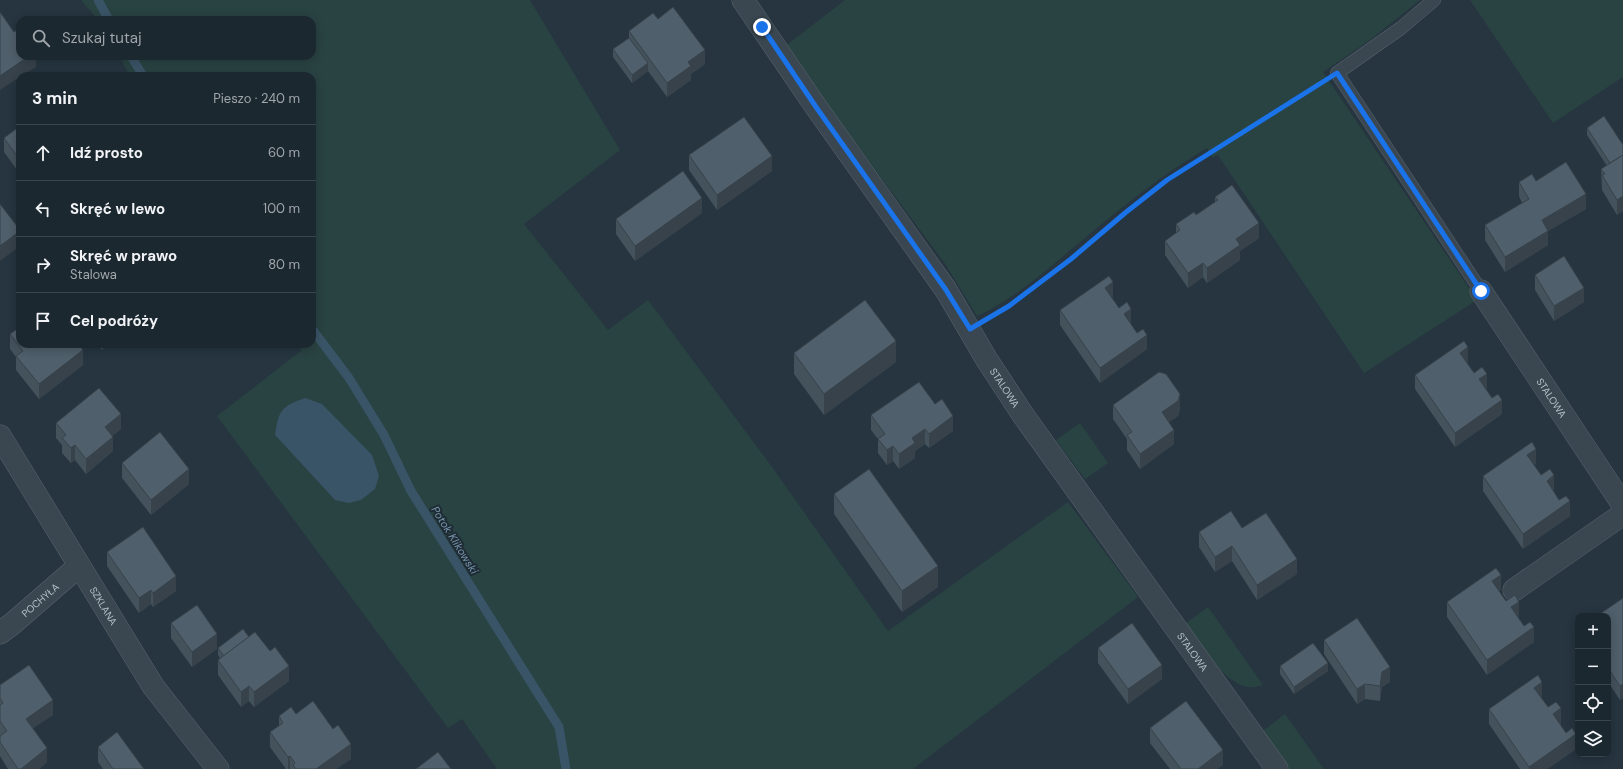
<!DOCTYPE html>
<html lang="pl">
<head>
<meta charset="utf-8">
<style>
  body { margin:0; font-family:"DM Sans",sans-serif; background:#253038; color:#f1f3f6 }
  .controls { position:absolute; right:12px; bottom:12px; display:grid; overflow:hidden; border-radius:8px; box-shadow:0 2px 10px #0003 }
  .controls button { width:36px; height:36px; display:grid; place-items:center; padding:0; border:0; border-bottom:1px solid #3a444c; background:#1c2830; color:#f1f3f6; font:20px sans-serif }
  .stop { position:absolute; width:12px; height:12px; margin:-9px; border:3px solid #1a73e8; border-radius:50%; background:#fff }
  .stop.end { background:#1a73e8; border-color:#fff; box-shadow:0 1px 4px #0008 }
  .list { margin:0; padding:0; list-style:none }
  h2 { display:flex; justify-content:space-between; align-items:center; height:52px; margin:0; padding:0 16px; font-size:17px }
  h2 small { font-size:13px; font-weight:400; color:#a0a6ab }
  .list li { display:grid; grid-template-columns:26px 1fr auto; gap:12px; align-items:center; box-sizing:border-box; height:56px; padding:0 16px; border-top:1px solid #3a444c }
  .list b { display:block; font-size:15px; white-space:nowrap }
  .list p { margin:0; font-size:13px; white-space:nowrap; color:#a0a6ab }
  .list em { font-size:13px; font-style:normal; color:#a0a6ab }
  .icon { flex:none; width:22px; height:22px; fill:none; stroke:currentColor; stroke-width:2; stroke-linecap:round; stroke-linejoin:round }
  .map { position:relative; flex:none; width:1623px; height:769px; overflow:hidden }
  .search { position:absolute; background:#1c2830; box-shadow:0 2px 10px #0003; left:16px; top:16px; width:300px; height:44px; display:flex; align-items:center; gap:10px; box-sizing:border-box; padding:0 14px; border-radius:12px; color:#a0a6ab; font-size:15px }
  .panel { position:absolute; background:#1c2830; box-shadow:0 2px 10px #0003; left:16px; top:72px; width:300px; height:276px; border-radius:12px }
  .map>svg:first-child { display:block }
  .green { fill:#294342; fill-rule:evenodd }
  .water { fill:#3a5467 }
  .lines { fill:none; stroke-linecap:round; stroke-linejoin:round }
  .stream { stroke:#3a5467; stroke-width:9 }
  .service-casing { stroke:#58646d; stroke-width:14 }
  .minor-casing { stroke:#58646d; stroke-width:23 }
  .path { stroke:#485f5f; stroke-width:2.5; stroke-dasharray:3 3; stroke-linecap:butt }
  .service { stroke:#3a4750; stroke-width:13 }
  .minor { stroke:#3a4750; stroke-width:22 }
  .wall { fill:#44525c }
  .shaded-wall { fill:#37424b }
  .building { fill:#4f5f6b; stroke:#37424b }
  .route { stroke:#1a73e8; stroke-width:5 }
  .labels { text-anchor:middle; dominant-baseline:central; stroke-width:4; stroke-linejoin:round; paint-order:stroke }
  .street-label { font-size:10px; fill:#b7c1ca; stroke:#1f2c35 }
  .water-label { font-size:11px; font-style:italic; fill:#7896ad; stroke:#1f2c35 }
</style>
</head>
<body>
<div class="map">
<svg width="1623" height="769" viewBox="0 0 1623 769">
  <rect width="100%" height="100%" fill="#263540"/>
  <g class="green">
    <path d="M81,0H530L620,150L524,224L608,330L648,300L772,467L888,631L1068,502L1138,597L913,769H497L462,719L448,728L217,416L302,350L297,344H312V76H130L119,56H312V20H98ZM305,398L335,500L275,435C278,410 282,406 305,398Z"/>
    <path d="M845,0H1420L1370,40L1323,72L1477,300L1364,373L1218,155L1213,158L1207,148C1163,174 1124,205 1085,238C1052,265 1016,299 977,316L946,265L784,47Z"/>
    <path d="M1470,0H1623V77L1553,123Z"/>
    <path d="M1080,423L1108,463L1085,479L1056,440Z"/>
    <path d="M1208,607L1263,685C1259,686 1252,688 1248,687C1222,682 1200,644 1185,624Z"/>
    <path d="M1285,714L1324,769H1285L1259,734Z"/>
  </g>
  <path class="water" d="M305,398L322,404L372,455L379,476L375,489L361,500L349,503L335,500L275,435C278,410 282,406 305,398Z"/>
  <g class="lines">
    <g class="stream">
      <path d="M98,0L109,20"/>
      <path d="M131,56L143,76"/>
      <path d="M312,329L349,378L384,435L411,491L559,727L566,769"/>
    </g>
    <g class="service-casing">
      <path id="service" d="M1434,0L1401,28L1337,73L1481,291"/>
    </g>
    <g class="minor-casing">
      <g id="minor">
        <path id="s1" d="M743,0L816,107L946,290L987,360L1023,415L1277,769"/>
        <path id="s2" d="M1481,291L1623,505"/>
        <path id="s3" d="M0,436L153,686L218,769"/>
        <path d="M1514,590L1623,514"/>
        <path id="s4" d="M0,633L12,624L79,566"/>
      </g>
    </g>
    <path class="path" d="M993,316L1009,306L1071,259L1125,213L1167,180L1318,86"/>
    <use href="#service" class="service"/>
    <use href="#minor" class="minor"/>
  </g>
  <g class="wall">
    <path d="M658,19L705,64L691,74V80L667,97L648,71L632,83L613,57V49L629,38V31Z"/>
    <path d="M20,126V174L4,152V138Z"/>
    <path d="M1587,128L1623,145V211L1617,215L1602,190L1601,169L1607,166L1587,135Z"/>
    <path d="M689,155L772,171L717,210L689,170Z"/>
    <path d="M1536,181L1586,209L1548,231V245L1505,272L1485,240V225L1522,203L1519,196V182Z"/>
    <path d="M1215,197L1259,238L1240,251V260L1207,283L1203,277L1188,288L1165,255V241L1176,233V224L1196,215L1215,202Z"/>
    <path d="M702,213L635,261L616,234V219Z"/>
    <path d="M1535,275L1584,302L1554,321L1535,290Z"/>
    <path d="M1113,297L1112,298L1119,308L1131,324L1147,349L1100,383L1060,325V310Z"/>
    <path d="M10,334L83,365L39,399L16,370V357L10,349Z"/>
    <path d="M98,344H109L102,350Z"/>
    <path d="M794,353L896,362L824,415L794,374Z"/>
    <path d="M1468,362L1467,363L1474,373L1487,389H1486L1502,414L1455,447L1415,389V375Z"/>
    <path d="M1113,405L1180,409L1178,416L1169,422L1174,444L1140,469L1127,450V439L1113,419Z"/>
    <path d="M871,415L953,431L929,448L925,444L915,451V458L899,469L893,461L887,465L878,453V439L871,430Z"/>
    <path d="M56,423L121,429L112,436L113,451L86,474L75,460L71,463L62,453V445L56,438Z"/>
    <path d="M122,463L189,484L151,515L122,478Z"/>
    <path d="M1536,464L1534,465L1541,475L1554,490L1553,491L1570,516L1523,549L1483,491V476Z"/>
    <path d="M834,494L938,587L902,612L834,514Z"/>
    <path d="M1242,528L1297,574L1257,600L1232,561L1215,572L1199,547V532Z"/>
    <path d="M107,552L176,591L153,607L151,604L139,613L107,566Z"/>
    <path d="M1501,590L1499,591L1506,601L1519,616L1518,617L1534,642L1487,675L1447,617V602Z"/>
    <path d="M1623,598V698L1620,700L1608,682V616Z"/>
    <path d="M171,623L217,649L192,667L171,638Z"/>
    <path d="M249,637L289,681L254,707L249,701L241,707L218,675V660L220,658L218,655V648Z"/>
    <path d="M1324,640L1390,682L1382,687L1380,701L1365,699L1357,704L1324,654Z"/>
    <path d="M1098,648L1162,679L1128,704L1098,663Z"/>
    <path d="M1280,666L1328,671L1294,694L1280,674Z"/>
    <path d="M0,685L53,715L33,728L47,762L39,769H8L0,756Z"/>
    <path d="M1541,697L1548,707L1561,723L1560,724L1576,749L1547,769H1520L1489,724V709L1542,697Z"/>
    <path d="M296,714L351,759L336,769H286L270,747V732L279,726V716Z"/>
    <path d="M1150,728L1223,765L1217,769H1170L1150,743Z"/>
    <path d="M98,747L144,769H103L98,762Z"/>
  </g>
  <g class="shaded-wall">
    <path d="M705,50V64L691,74V80L667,97V83L688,62Z"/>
    <path d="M29,56H36V67L21,76H20V77L0,90V76Z"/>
    <path d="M648,63V71L632,83V75Z"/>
    <path d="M772,156V171L717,210V195Z"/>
    <path d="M1586,194V209L1548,231V245L1505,272V257L1542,220Z"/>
    <path d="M1623,196V211L1617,215V200Z"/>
    <path d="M702,198V213L635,261V246Z"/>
    <path d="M1259,223V238L1240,251V260L1207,283V268L1236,239Z"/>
    <path d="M20,231V246L0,261V246Z"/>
    <path d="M1203,263V277L1188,288V273Z"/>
    <path d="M1113,282V297L1105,303V288Z"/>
    <path d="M1584,288V302L1554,321V306Z"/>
    <path d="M1131,309V324L1124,329V314Z"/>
    <path d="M1147,335V349L1100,383V368Z"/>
    <path d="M896,341V362L824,415V394Z"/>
    <path d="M102,344H109L102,350Z"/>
    <path d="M1468,347V362L1460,368V353Z"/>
    <path d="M83,350V365L39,399V384Z"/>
    <path d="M1487,374V389L1479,394V379Z"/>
    <path d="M1180,394V409L1178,416L1162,427V412Z"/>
    <path d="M1502,400V414L1455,447V433Z"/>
    <path d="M121,414V429L105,442V427Z"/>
    <path d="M953,416V431L929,448V434Z"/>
    <path d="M925,429V444L915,451V458L899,469V454L912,438Z"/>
    <path d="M1174,430V444L1140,469V454Z"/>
    <path d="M113,437V451L86,474V459Z"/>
    <path d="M75,445V460L71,463V448Z"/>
    <path d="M893,446V461L887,465V450Z"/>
    <path d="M1536,449V464L1527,470V455Z"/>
    <path d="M189,469V484L151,515V500Z"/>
    <path d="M1554,475V490L1547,495V481Z"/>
    <path d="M1570,501V516L1523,549V534Z"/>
    <path d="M1232,546V561L1215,572V557Z"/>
    <path d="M1297,559V574L1257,600V585Z"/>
    <path d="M938,566V587L902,612V591Z"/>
    <path d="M1501,575V590L1492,595V581Z"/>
    <path d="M176,576V591L153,607V593Z"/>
    <path d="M151,590V604L139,613V598Z"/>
    <path d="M1519,602V616L1511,621V607Z"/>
    <path d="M1534,627V642L1487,675V660Z"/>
    <path d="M217,634V649L192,667V652Z"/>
    <path d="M1328,663V671L1294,694V687Z"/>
    <path d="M1162,665V679L1128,704V689Z"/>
    <path d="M289,666V681L254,707V692Z"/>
    <path d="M1390,667V682L1382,687L1380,701V686L1382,672Z"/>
    <path d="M1542,682V697L1534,702V688Z"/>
    <path d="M1365,684V699L1357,704V689Z"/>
    <path d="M1623,684V698L1620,700V686Z"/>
    <path d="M249,686V701L241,707V692Z"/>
    <path d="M53,700V715L26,733V719Z"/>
    <path d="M1561,708V723L1553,728V714Z"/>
    <path d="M1576,734V749L1547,769H1529V767Z"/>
    <path d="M351,744V759L336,769H316Z"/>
    <path d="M47,748V762L39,769H21Z"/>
    <path d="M1223,750V765L1217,769H1198Z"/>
    <path d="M290,756V769H288V757Z"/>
  </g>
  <g class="building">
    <path d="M673,7L705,50L688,62L691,66L667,83L629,31L653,13L658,19Z"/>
    <path d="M0,12L14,32L20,28V56H29L0,76Z"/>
    <path d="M629,38L648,63L632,75L613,49Z"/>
    <path d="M1604,116L1623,145V155L1610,163L1587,128Z"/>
    <path d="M744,117L772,156L717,195L689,155Z"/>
    <path d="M20,126V160L4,138Z"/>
    <path d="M1623,155V196L1617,200L1602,175L1605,174L1601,169Z"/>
    <path d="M1566,162L1586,194L1542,220L1548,231L1505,257L1485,225L1529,199L1519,182L1532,174L1536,181Z"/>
    <path d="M683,171L702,198L635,246L616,219Z"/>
    <path d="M1232,185L1259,223L1236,239L1240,245L1207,268L1203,263L1188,273L1165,241L1180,230L1176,224L1194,212L1196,215L1218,200L1215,197Z"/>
    <path d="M0,204L20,230V231L0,246Z"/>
    <path d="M1564,256L1584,288L1554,306L1535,275Z"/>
    <path d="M1109,276L1113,282L1105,288L1119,308L1127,302L1131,309L1124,314L1137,333L1143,329L1147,335L1100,368L1060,310Z"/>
    <path d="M865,300L896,341L824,394L794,353Z"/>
    <path d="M20,327V344H78L83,350L39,384L16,356L23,351L10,334Z"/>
    <path d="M1464,341L1468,347L1460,353L1474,373L1482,367L1487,374L1479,379L1492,398L1498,394L1502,400L1455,433L1415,375Z"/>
    <path d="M1159,372L1166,374L1180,394L1178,401L1162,412L1174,430L1140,454L1127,435L1132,432L1113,405Z"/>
    <path d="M919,382L935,404L942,399L953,416L929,434L925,429L912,438L915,443L899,454L893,446L887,450L878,439L885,434L871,415Z"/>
    <path d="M99,388L121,414L105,427L113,437L86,459L75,445L71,448L62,438L66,435L56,423Z"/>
    <path d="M160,432L189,469L151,500L122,463Z"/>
    <path d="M1532,442L1536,449L1527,455L1541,475L1550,469L1554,475L1547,481L1559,500L1566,496L1570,501L1523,534L1483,476Z"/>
    <path d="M869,469L938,566L902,591L834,494Z"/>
    <path d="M1231,511L1242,528L1266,513L1297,559L1257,585L1232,546L1215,557L1199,532Z"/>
    <path d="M143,527L176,576L153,593L151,590L139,598L107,552Z"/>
    <path d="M1496,568L1501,575L1492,581L1506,601L1515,595L1519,602L1511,607L1524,626L1530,622L1534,627L1487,660L1447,602Z"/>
    <path d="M1623,598V684L1620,686L1608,668V616H1597Z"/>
    <path d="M197,605L217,634L192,652L171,623Z"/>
    <path d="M1357,618L1390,667L1382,672L1380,686L1365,684L1357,689L1324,640Z"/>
    <path d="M1132,623L1162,665L1128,689L1098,648Z"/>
    <path d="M243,629L249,637L224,656L218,648Z"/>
    <path d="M255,632L270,651L275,647L289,666L254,692L249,686L241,692L218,660Z"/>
    <path d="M1313,643L1328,663L1294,687L1280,666Z"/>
    <path d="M29,665L53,700L26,719L47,748L21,769H18L0,742V736L7,731L0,721V705L3,703L0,698V685Z"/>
    <path d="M1538,675L1542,682L1534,688L1548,707L1556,702L1561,708L1553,714L1566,733L1572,728L1576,734L1529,767L1489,709Z"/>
    <path d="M313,701L333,729L338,725L351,744L316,769H296L293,765L295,763L290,756L288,757L270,732L283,723L279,716L291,707L296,714Z"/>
    <path d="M1186,701L1223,750L1198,769H1181L1150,728Z"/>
    <path d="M117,732L144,769H113L98,747Z"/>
    <path d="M438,752L451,769H416Z"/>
  </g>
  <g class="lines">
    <path class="route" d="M762,27L816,107L946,290L970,329L1009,306L1071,259L1125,213L1167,180L1337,73L1481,291"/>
  </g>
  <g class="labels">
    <g class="street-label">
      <text stroke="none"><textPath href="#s1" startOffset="468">STALOWA</textPath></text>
      <text stroke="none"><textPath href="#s2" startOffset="128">STALOWA</textPath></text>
      <text stroke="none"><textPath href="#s4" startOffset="52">POCHYŁA</textPath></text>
      <text stroke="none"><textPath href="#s3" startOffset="199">SZKLANA</textPath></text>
      <text stroke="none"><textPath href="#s1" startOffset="792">STALOWA</textPath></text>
    </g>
    <g class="water-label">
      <text transform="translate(455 540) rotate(58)">Potok Klikowski</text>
    </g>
  </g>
</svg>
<div class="controls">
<button>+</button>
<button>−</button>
<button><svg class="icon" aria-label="locate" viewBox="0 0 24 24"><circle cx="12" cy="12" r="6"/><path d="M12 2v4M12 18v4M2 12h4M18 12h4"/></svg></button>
<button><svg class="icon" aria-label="layers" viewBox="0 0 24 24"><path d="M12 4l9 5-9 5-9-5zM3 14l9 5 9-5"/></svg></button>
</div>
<div class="stop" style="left:1481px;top:291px"></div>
<div class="stop end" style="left:762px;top:27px"></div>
<div class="search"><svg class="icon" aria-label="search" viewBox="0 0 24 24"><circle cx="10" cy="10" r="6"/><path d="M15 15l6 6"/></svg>Szukaj tutaj</div>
<section class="panel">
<h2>3 min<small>Pieszo · 240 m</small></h2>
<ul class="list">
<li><svg class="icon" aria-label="ahead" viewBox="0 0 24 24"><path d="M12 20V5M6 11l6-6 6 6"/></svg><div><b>Idź prosto</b></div><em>60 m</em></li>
<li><svg class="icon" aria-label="left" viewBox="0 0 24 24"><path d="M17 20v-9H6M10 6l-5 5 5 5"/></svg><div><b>Skręć w lewo</b></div><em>100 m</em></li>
<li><svg class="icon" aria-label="right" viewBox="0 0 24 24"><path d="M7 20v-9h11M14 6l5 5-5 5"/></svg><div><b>Skręć w prawo</b><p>Stalowa</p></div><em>80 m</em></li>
<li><svg class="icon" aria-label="arrive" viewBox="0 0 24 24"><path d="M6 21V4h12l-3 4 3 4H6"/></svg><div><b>Cel podróży</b></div></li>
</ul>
</section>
</div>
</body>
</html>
